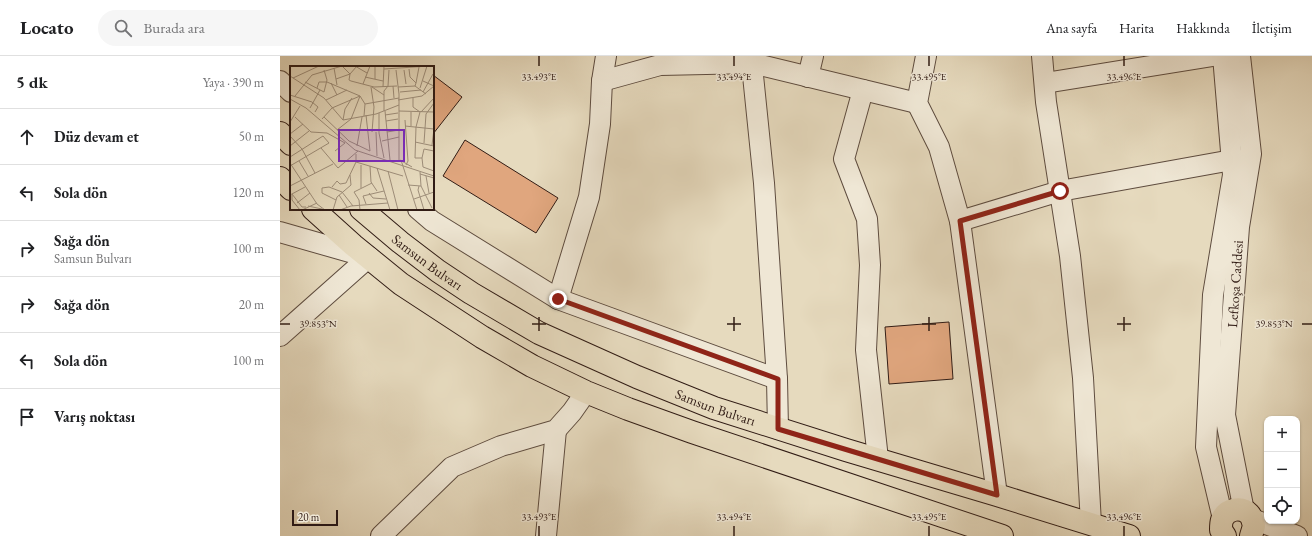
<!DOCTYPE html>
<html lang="tr">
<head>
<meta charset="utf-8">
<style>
  body { margin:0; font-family:"EB Garamond",serif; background:#f6f6f6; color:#202124 }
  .controls { position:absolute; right:12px; bottom:12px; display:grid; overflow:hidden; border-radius:8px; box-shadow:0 1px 3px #0004 }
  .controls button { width:36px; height:36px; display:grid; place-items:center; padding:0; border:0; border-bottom:1px solid #e0e0e0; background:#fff; color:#202124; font:20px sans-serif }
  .scale { position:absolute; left:12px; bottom:10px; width:46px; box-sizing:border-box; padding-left:4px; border:2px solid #311c15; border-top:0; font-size:11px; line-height:14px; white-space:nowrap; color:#311c15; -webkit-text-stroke:3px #efe7d5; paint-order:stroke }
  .stop { position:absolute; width:12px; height:12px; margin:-9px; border:3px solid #8f2418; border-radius:50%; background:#fff }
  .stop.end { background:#8f2418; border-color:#fff; box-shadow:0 1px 4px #0008 }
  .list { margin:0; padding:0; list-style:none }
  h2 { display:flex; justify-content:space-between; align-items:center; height:52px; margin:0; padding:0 16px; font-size:17px }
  h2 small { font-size:13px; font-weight:400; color:#757577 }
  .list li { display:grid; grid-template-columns:26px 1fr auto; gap:12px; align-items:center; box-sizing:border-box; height:56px; padding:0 16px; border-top:1px solid #e0e0e0 }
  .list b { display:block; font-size:15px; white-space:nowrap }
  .list p { margin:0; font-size:13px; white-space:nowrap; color:#757577 }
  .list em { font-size:13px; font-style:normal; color:#757577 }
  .icon { flex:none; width:22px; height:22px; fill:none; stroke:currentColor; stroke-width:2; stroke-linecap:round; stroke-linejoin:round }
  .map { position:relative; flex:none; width:1032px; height:480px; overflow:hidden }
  header { display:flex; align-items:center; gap:24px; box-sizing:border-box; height:56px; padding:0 20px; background:#fff; border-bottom:1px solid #e0e0e0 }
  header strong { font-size:19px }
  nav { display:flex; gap:22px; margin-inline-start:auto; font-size:14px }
  .search { width:280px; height:36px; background:#f6f6f6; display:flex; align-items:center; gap:10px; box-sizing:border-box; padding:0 14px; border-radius:22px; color:#757577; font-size:15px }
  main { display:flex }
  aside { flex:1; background:#fff }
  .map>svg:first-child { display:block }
  .building { fill:#e0a67e; stroke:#311c15 }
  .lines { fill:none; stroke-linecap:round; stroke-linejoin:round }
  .minor-casing { stroke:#5e4c3f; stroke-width:22 }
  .major-casing { stroke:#311c15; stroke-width:24 }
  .minor { stroke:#efe7d5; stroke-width:20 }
  .major { stroke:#e6dabe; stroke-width:22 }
  .route { stroke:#8f2418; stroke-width:5 }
  .ticks { fill:none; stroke:#311c15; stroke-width:1.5 }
  .labels { text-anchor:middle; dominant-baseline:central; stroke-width:3; stroke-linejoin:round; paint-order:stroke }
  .street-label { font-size:14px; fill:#311c15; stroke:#efe7d5 }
  .inset-road { fill:none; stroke:#9e8e7a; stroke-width:1 }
  .view { fill:#7b2cbf; fill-opacity:0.15; stroke:#7b2cbf; stroke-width:2 }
  .inset-edge { fill:none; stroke:#311c15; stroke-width:2 }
  .ticks-label { font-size:10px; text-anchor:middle; fill:#311c15; stroke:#efe7d5; stroke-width:3; stroke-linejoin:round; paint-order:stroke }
</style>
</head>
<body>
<header>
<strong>Locato</strong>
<div class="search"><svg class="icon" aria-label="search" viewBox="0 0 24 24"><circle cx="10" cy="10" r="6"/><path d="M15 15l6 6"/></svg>Burada ara</div>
<nav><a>Ana sayfa</a><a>Harita</a><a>Hakkında</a><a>İletişim</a></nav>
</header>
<main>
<aside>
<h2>5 dk<small>Yaya · 390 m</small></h2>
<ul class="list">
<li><svg class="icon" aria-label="ahead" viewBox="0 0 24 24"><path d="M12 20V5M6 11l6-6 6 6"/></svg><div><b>Düz devam et</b></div><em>50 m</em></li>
<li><svg class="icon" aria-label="left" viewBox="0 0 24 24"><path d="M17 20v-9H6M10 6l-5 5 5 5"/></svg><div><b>Sola dön</b></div><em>120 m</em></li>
<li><svg class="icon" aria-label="right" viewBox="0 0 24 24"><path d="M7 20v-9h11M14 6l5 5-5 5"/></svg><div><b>Sağa dön</b><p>Samsun Bulvarı</p></div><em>100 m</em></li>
<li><svg class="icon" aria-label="right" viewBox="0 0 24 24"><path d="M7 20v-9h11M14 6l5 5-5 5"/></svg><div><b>Sağa dön</b></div><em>20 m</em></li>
<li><svg class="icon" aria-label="left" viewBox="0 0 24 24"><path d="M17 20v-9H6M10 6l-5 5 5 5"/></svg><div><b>Sola dön</b></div><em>100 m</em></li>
<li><svg class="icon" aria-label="arrive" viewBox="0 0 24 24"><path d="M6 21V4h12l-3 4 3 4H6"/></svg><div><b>Varış noktası</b></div></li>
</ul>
</aside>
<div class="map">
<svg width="1032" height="480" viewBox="0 0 1032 480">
  <rect width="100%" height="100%" fill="#e6dabe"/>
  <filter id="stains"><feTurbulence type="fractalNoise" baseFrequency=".005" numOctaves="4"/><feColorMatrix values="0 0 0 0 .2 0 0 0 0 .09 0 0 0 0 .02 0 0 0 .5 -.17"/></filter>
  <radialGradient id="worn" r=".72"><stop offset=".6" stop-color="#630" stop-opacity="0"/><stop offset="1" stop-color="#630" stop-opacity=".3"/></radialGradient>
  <g class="building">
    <path d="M153,19L182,41L153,78Z"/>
    <path d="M185,84L278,142L256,177L163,120Z"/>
    <path d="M669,266L673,323L609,328L605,271Z"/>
  </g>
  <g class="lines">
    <g class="minor-casing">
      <g id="minor">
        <path d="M471,0L484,127L497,323L498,373"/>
        <path d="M646,0L637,47L659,91L680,165L717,439"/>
        <path d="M762,0L766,46L790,200L803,322L811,468"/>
        <path d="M943,0L953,119L933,239L926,391L943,463"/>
        <path d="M960,0L971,98L959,171L945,359L964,455"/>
        <path d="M528,21L533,0"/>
        <path d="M0,25L11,36"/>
        <path d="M322,25L380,9L472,7L637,47"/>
        <path d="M765,27L933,0"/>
        <path d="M583,34L564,103L587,163L590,209L586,294L598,403"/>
        <path d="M138,153L152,165L278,243L497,323"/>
        <path d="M680,165L780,135L952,104"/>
        <path d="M0,176L87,201"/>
        <path d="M278,243L309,141L320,68L322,25L326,0"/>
        <path d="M0,280L89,201"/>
        <path d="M972,463L986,468L1017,480"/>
        <path d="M101,480L172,411L221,390L276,374L292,356L306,336"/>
        <path d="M266,480L276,374"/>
      </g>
    </g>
    <g class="major-casing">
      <g id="major">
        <path d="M0,77L11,88"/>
        <path d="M0,122L11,133"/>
        <path d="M33,153L73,189L121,228L202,281L252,310L306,336L348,353L412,376L722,480"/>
        <path id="s1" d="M81,153L120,186L158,215L191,237L259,277L357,321L434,352L566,394L717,439L849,480"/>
        <path d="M945,480L941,474C941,470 941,467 942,464C946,453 961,450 969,458C972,461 973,466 974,470L971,480"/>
      </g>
    </g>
    <use href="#minor" class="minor"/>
    <use href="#major" class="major"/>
  </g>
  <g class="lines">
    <path class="route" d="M278,243L498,323V373L717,439L680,165L780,135"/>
  </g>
  <path class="ticks" d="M259,0V10M454,0V10M649,0V10M844,0V10M259,261V275M454,261V275M649,261V275M844,261V275M0,268H10M252,268H266M447,268H461M642,268H656M837,268H851M1022,268H1032M259,470V480M454,470V480M649,470V480M844,470V480"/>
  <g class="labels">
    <g class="street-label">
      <text stroke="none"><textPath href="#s1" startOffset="85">Samsun Bulvarı</textPath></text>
      <text transform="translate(955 228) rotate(-86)">Lefkoşa Caddesi</text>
      <text stroke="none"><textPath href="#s1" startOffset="409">Samsun Bulvarı</textPath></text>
    </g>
  </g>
  <g transform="translate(10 10)">
    <rect width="144" height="144" fill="#e6dabe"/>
    <path class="inset-road" d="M52,0L60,8L59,14L61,15L84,21L107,20M65,0L77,7M44,2L47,19M94,3L139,0M119,3L120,11L126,17L125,20M106,4L109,28V94M114,4L116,18M0,10L34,32L53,54L86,48L109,39M75,11L93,15M3,12L29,0M46,13L60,8L67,0M85,13V0M133,15L144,20M15,16L34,26L37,14L34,4M41,17L47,29M126,17L129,1M73,18L80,0M103,20L104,32M81,21L84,41L82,66M82,21L94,29M93,21L94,0M108,21L125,20L136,28M27,22L29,16H37L70,30L75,38L74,50M130,22L137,0M110,26L131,24M133,26L143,8M0,29L22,36L28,41L25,46M5,30L22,9L52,0M123,32V41L130,46L126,61L125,92H132L133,101L144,105M0,33L16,42L65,84L144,110M36,34L57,24M108,34L132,30L144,20M75,38L109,32M20,42L30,24M94,45V25L98,20L99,4M95,45L100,94M109,45L144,46M121,46V60M131,46L144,32M89,47V67L94,92M76,49L80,85M95,49L108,47M5,51L21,66L37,67L55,77M34,51L59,75L80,85M32,53L42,42L70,30M53,54L55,43L62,32M115,54L118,95L116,99M96,55L108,53M0,56L10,40M115,60L144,63M47,64L61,53L70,30M86,66L87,90M97,66L109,64M0,68L13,58M0,70L12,83L25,107M92,75L109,71M125,76L144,80M134,77L136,48L144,37M142,79L144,63M0,80L19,65M67,80L72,51M31,82L48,102L68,85M45,85L55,77M0,91L33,70M132,92L134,83L144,85M110,94L122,101M111,94L127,144M9,95L18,110M66,96L113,110M0,97L27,138L35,144M0,100L39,77L33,70M80,100L81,116L87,125M87,102L100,144M98,105L108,144M130,106L131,120L142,142M130,108L144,112M136,110L139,127M118,119L131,120M0,120L43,98M129,120L128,124L134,144M42,121L47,115L50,118L56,117L66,96V88M71,122V99M79,127L83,132L96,133M2,128L12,141H16M0,129L15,121M2,129V134L10,144M49,129L57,141M124,133L144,126M46,134L32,127V122L39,121L52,126L63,140M7,137L20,127M76,138L73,130L94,125M18,140L32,143M12,144L27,137M43,144L47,131L61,119L60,109M50,144L61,140L98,137M70,144L69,134L64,126L82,117"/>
    <path class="view" d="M49,64H114V95H49Z"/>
    <rect width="144" height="144" class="inset-edge"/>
  </g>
  <g class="ticks-label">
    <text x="259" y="24">33.493°E</text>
    <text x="454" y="24">33.494°E</text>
    <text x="649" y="24">33.495°E</text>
    <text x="844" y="24">33.496°E</text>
    <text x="38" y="271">39.853°N</text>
    <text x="994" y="271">39.853°N</text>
    <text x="259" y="464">33.493°E</text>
    <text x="454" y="464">33.494°E</text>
    <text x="649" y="464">33.495°E</text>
    <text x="844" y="464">33.496°E</text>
  </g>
  <rect width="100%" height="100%" filter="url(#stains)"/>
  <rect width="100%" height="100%" fill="url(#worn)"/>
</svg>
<div class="controls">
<button>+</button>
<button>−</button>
<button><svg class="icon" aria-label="locate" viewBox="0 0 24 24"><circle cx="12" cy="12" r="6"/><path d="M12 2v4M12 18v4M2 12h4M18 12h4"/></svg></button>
</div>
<div class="scale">20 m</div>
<div class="stop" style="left:780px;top:135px"></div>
<div class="stop end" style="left:278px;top:243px"></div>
</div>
</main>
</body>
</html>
